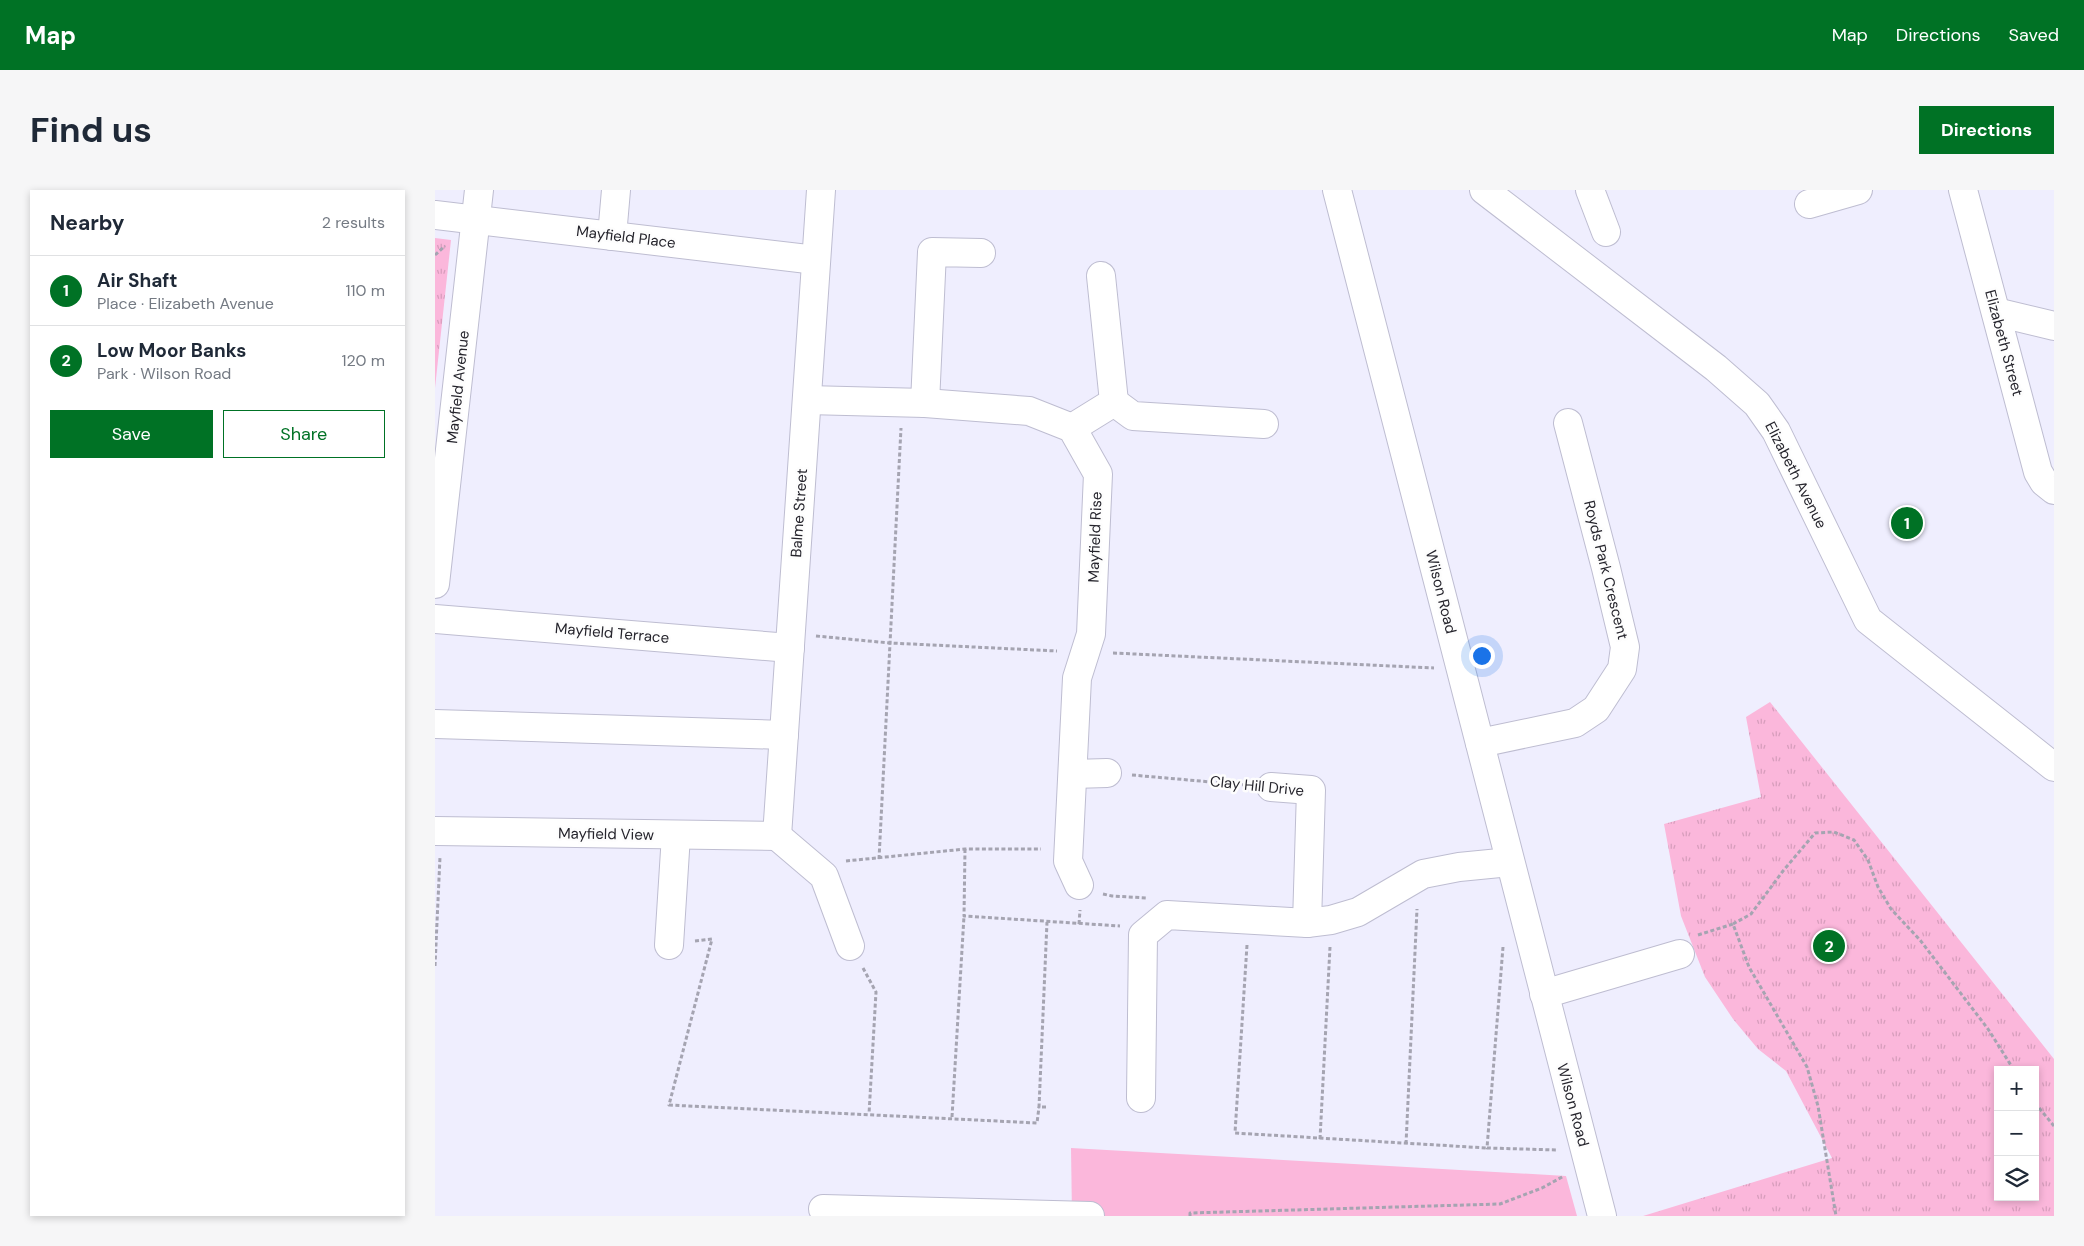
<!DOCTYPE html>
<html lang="en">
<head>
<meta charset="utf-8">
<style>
  body { margin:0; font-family:"DM Sans",sans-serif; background:#f6f6f7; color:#1f2937 }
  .controls { position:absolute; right:15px; bottom:15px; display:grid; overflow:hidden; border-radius:0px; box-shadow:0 2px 8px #0003 }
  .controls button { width:45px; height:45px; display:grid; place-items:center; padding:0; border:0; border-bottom:1px solid #e0e1e3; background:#fff; color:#1f2937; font:25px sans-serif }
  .you { position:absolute; left:1046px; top:465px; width:18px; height:18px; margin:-12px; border:4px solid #fff; border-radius:50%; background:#1a73e8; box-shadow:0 0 0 8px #1a73e833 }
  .badge { display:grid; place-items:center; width:32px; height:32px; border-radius:50%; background:#007225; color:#fff; font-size:16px; font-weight:700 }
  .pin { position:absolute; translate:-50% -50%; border:2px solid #fff; box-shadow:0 1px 5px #0006 }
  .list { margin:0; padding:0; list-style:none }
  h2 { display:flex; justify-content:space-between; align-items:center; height:65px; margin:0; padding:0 20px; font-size:21px }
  h2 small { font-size:16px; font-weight:400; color:#747a83 }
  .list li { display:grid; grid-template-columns:32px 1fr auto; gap:15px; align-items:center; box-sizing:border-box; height:70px; padding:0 20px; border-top:1px solid #e0e1e3 }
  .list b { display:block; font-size:19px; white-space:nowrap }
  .list p { margin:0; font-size:16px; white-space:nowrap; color:#747a83 }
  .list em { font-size:16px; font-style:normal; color:#747a83 }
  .actions { display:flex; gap:10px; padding:15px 20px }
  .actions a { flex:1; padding:11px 0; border:1px solid #007225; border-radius:0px; text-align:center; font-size:18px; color:#007225 }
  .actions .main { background:#007225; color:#fff }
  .icon { flex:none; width:28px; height:28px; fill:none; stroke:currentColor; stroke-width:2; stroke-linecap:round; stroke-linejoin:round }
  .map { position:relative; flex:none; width:1619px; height:1026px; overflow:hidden; border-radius:0px }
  header { display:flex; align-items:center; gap:30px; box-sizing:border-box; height:70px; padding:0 25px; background:#007225; color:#fff }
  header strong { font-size:24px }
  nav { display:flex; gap:28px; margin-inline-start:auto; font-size:18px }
  .intro { display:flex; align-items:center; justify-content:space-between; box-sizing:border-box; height:120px; padding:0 30px }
  h1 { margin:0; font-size:35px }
  .button { padding:12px 22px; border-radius:0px; background:#007225; color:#fff; font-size:18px; font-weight:700 }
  main { display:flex; gap:30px; padding:0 30px }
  aside { flex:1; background:#fff; border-radius:0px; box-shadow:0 2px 8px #0003 }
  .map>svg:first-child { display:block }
  .grass { fill:#fbb7db }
  .park { fill:url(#park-tufts); fill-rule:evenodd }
  .building { fill:#505968; filter:url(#shadow) }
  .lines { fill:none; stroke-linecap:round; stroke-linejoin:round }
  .minor-casing { stroke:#bebdd1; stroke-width:30 }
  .path { stroke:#a5a4b1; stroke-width:3; stroke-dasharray:4 2.5; stroke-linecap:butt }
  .minor { stroke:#fff; stroke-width:28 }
  .labels { text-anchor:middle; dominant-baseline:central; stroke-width:5; stroke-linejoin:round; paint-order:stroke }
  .street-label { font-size:15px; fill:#25242c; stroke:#fdfdfd }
</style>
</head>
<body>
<header>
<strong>Map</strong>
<nav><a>Map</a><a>Directions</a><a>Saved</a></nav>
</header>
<div class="intro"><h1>Find us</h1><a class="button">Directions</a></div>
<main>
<aside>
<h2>Nearby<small>2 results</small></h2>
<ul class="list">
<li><span class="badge">1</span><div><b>Air Shaft</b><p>Place · Elizabeth Avenue</p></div><em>110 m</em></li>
<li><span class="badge">2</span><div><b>Low Moor Banks</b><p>Park · Wilson Road</p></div><em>120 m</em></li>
</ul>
<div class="actions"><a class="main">Save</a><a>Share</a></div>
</aside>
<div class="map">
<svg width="1619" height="1026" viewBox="0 0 1619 1026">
  <defs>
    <pattern id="park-tufts" width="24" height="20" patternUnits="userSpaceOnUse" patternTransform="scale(1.25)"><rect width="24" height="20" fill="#fbb7db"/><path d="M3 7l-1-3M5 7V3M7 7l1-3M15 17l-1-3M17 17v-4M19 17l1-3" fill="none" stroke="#d79dbc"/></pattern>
    <filter id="shadow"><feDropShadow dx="-4.5" dy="4.5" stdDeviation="2.5" flood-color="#0004"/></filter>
  </defs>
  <rect width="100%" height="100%" fill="#efeefe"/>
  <path class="grass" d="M636,958L1131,986L1142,1026H637Z"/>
  <g class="park">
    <path d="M0,48L16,50L0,198Z"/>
    <path d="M1335,512L1619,869V1026H1208L1397,968L1351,881L1323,859L1298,829L1270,787L1246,726L1229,634L1326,607L1311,527ZM1563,880H1600V1007H1563Z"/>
  </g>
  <circle class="building" cx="1472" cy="333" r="5.5"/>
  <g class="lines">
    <g class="minor-casing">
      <g id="minor">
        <path d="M902,0L1167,1026"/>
        <path d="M1049,0L1281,178L1322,214L1341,241L1433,430L1619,577"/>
        <path d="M1155,0L1171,42"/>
        <path d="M1528,0L1603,282L1609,292L1619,300"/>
        <path d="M1374,14L1423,0"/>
        <path d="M0,25L381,70"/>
        <path d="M177,46L181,0"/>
        <path d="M1561,122L1619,136"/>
        <path d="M372,210L490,213L594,221L637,238L663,284L656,444L642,488L633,671L644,695"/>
        <path d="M679,212L698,226L829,234"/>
        <path d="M490,213L497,62L546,63"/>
        <path d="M637,238L679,212L666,86"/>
        <path d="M0,394L44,0"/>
        <path d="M0,429L355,458"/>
        <path d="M0,534L349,545"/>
        <path d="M1045,553L1140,533L1161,519L1187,479L1190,457L1171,378L1133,233"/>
        <path d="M638,584L672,583"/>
        <path d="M836,597L876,600L872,733"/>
        <path d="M0,641L342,646"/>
        <path d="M342,646L386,0"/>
        <path d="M342,646L389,686L415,756"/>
        <path d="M234,755L241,645"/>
        <path d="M1109,804L1245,764"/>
        <path d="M706,908L708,745L732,725L872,733L896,730L923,722L988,684L1024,677L1075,672"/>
        <path d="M388,1019L655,1026"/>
      </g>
    </g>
    <g class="path">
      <path d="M0,65L10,56"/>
      <path d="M381,446L455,453L622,461"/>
      <path d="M678,463L999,478"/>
      <path d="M697,585L810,595"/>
      <path d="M530,659L529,726L685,736"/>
      <path d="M444,669L466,238"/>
      <path d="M411,671L530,659H606"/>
      <path d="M668,704L677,706L711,708"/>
      <path d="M644,734L645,720"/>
      <path d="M1298,734L1316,724L1348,681L1380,643L1399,642L1419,650L1433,670L1443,697L1456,719L1485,750L1553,839L1579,880"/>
      <path d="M1263,745L1298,734L1314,777L1372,877L1383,916L1401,1026"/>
      <path d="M260,751L277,749L234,915L602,933L604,917"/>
      <path d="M812,755L800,943L1052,958"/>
      <path d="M1068,757L1052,958L1123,960"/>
      <path d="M0,776L5,667"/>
      <path d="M428,778L441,802L434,924"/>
      <path d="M1600,913L1619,936"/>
      <path d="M611,917H604L612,732"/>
      <path d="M517,927L529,726"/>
      <path d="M885,949L895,757"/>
      <path d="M971,954L982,719"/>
      <path d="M755,1026V1023L1065,1014L1107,998L1129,986"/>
    </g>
    <use href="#minor" class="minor"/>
  </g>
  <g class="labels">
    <g class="street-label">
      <text transform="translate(191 47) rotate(7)">Mayfield Place</text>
      <text transform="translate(1569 153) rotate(75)">Elizabeth Street</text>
      <text transform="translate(23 197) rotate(-84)">Mayfield Avenue</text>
      <text transform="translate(1361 285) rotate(63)">Elizabeth Avenue</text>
      <text transform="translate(364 323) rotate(-86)">Balme Street</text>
      <text transform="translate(660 347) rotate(-88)">Mayfield Rise</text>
      <text transform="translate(1171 380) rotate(76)">Royds Park Crescent</text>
      <text transform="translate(1006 402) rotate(76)">Wilson Road</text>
      <text transform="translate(177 443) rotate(5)">Mayfield Terrace</text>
      <text transform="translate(822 596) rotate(6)">Clay Hill Drive</text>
      <text transform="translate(171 644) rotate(1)">Mayfield View</text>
      <text transform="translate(1138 915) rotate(75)">Wilson Road</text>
    </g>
  </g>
</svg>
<div class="controls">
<button>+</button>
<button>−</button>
<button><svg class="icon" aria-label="layers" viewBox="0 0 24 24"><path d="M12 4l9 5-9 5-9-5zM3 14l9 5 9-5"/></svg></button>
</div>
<div class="you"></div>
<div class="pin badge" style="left:1472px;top:333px">1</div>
<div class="pin badge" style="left:1394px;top:756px">2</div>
</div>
</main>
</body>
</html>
